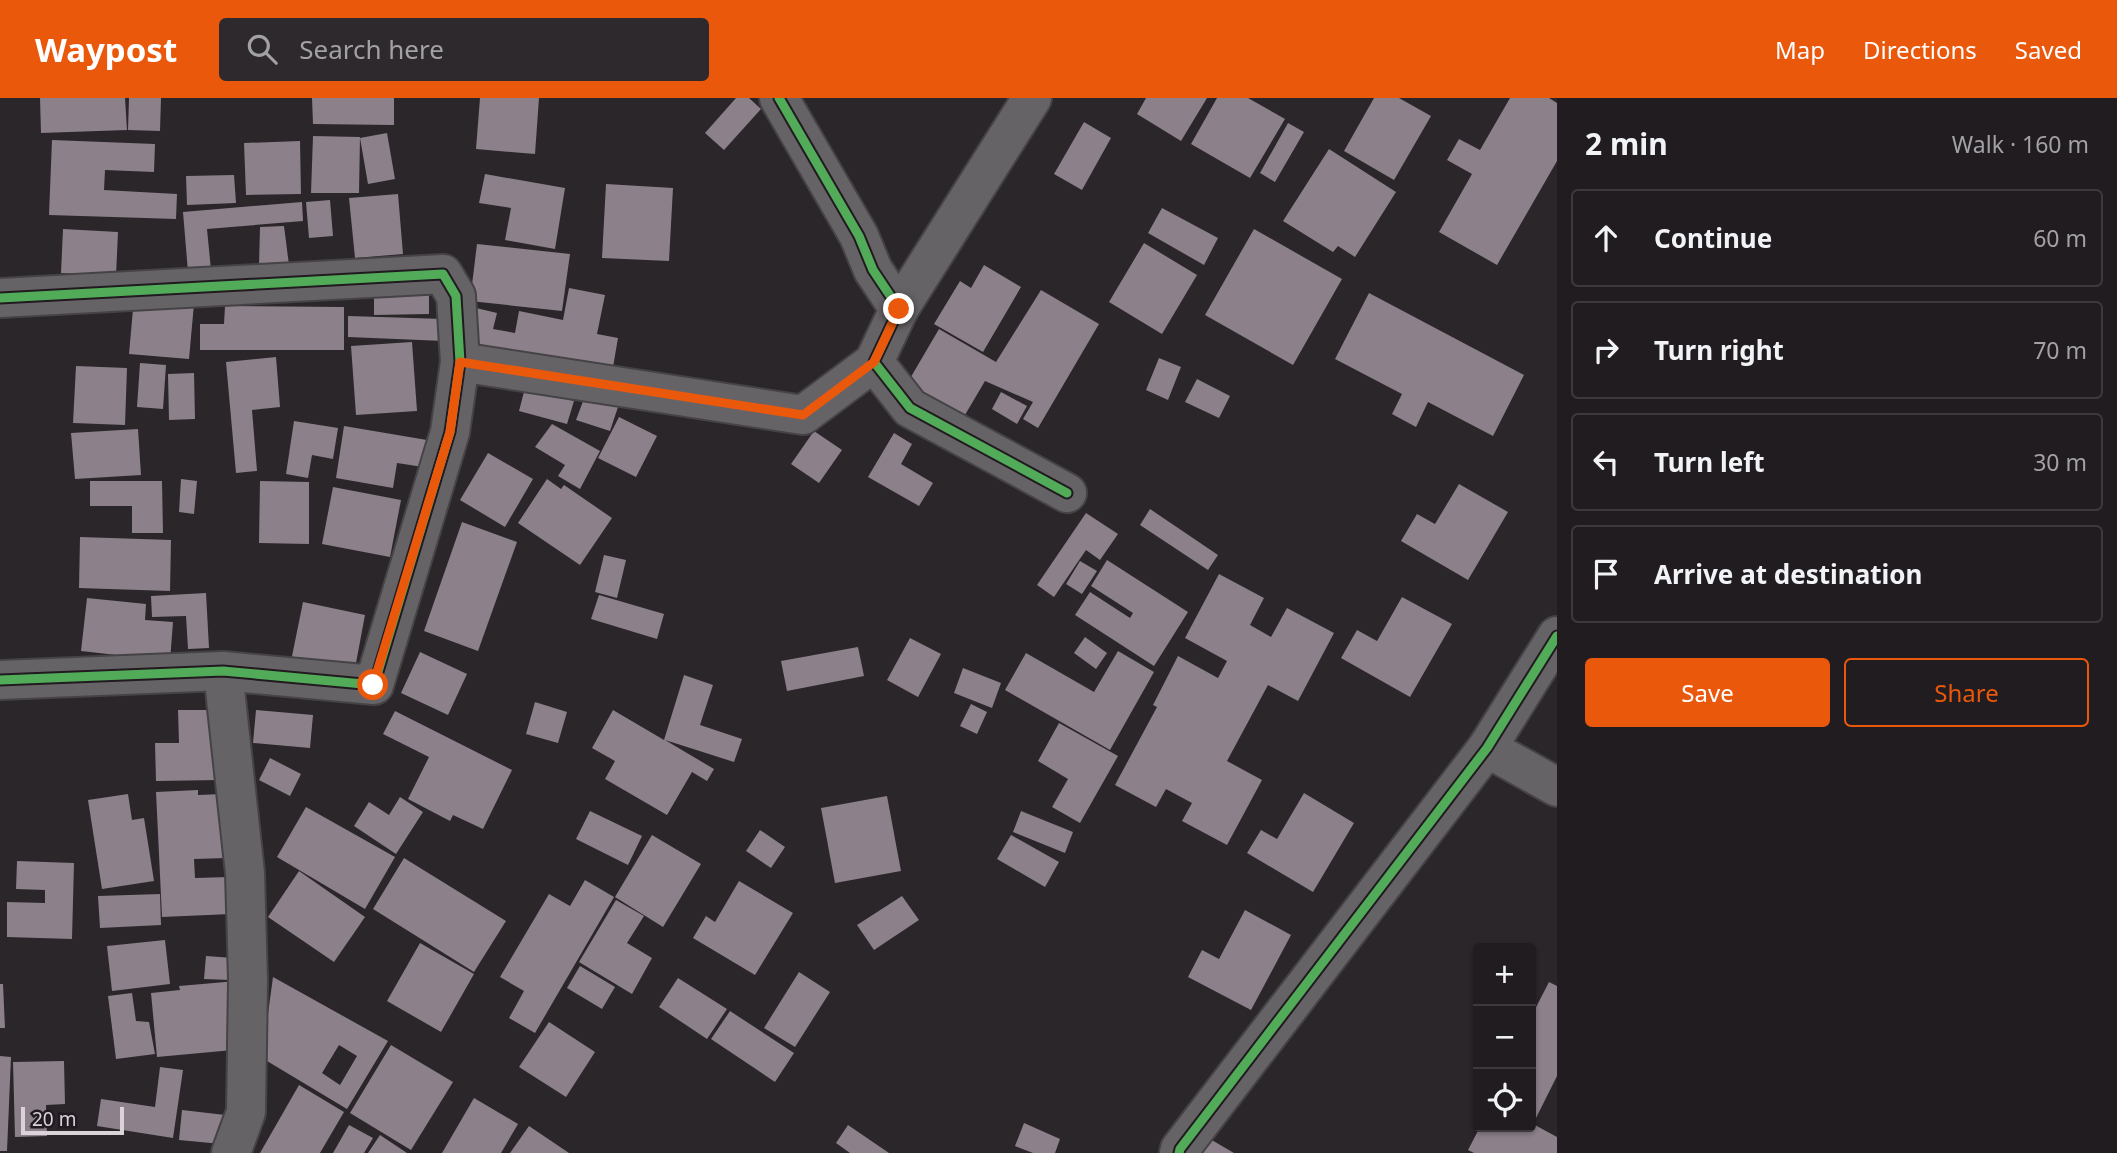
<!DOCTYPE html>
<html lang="en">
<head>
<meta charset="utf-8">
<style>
  body { margin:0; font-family:"Noto Sans",sans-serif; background:#2d292d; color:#f1f3f6 }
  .controls { position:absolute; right:21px; bottom:21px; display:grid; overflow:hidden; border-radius:7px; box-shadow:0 2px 5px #0004 }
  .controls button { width:63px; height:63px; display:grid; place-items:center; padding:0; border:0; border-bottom:2px solid #3d3a3e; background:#201c20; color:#f1f3f6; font:35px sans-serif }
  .scale { position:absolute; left:21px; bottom:18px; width:103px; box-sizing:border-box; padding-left:7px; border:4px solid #dad4d9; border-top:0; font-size:19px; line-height:24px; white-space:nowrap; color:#dad4d9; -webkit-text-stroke:5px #221a21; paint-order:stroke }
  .stop { position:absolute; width:21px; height:21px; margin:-16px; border:5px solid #ea580c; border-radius:50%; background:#fff }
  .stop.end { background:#ea580c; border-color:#fff; box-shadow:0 2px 7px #0008 }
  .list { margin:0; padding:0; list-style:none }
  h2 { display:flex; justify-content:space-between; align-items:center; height:91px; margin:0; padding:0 28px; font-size:30px }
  h2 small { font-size:23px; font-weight:400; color:#a2a1a5 }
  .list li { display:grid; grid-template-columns:46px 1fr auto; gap:21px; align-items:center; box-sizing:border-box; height:98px; margin:0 14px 14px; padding:0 14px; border:2px solid #3d3a3e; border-radius:7px }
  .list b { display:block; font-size:26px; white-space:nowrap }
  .list em { font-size:23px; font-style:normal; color:#a2a1a5 }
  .actions { display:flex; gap:14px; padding:21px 28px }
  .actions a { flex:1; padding:16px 0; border:2px solid #ea580c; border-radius:7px; text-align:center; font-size:24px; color:#ea580c }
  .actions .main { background:#ea580c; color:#fff }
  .icon { flex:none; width:38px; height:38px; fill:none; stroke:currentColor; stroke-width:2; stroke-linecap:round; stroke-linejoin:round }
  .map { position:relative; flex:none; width:1557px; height:1055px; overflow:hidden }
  header { display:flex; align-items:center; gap:42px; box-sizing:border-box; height:98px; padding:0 35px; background:#ea580c; color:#fff }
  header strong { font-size:33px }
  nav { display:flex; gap:38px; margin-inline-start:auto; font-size:24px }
  .search { width:490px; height:63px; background:#2d292d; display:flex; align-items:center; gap:18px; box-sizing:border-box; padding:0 24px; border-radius:7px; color:#a2a1a5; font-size:26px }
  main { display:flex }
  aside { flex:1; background:#201c20 }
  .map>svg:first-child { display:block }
  .building { fill:#8c808b; fill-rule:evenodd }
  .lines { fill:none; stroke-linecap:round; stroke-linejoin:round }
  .minor-casing { stroke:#454345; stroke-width:42 }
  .minor { stroke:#666366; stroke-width:38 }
  .cycleway-casing { stroke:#221a21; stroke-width:13 }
  .cycleway { stroke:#51ab58; stroke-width:9 }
  .route { stroke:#ea580c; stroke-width:9 }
</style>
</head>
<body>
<header>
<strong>Waypost</strong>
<div class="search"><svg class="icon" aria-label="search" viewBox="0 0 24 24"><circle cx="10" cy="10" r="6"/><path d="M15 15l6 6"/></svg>Search here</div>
<nav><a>Map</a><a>Directions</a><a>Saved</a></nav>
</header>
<main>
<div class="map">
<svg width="1557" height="1055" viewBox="0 0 1557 1055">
  <rect width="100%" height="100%" fill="#2a262a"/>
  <g class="building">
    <path d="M40,0H125L127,32L41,35Z"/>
    <path d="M129,0H161L160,33L128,32Z"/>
    <path d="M312,0H394V27L313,26Z"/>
    <path d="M480,0H539L535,56L476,51Z"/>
    <path d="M736,0H749L761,11L724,52L705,35Z"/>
    <path d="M1146,0H1207L1181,43L1137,16Z"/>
    <path d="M1217,0H1248L1285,21L1250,80L1191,46Z"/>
    <path d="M1374,0H1399L1431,18L1394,82L1344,53Z"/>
    <path d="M1510,0H1549L1557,5V63L1497,167L1439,134L1472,76L1447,62L1459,41L1480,52Z"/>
    <path d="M1084,24L1111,40L1082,92L1054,76Z"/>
    <path d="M1288,25L1304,34L1275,84L1260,75Z"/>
    <path d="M387,35L395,81L368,86L360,40Z"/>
    <path d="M313,38L360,39L359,95H311Z"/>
    <path d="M52,42L155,46L154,74L105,72L104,92L177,96L176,121L49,117Z"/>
    <path d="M300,43L301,96L246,97L244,45Z"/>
    <path d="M1329,51L1396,94L1355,159L1338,148L1333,154L1283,123Z"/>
    <path d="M485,76L565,90L555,151L505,142L511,110L479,105Z"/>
    <path d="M234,77L236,105L187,107L186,78Z"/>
    <path d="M606,86L673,90L669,163L602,160Z"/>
    <path d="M398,96L403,156L355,160L349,100Z"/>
    <path d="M330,102L333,138L309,140L306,104Z"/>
    <path d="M302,104L303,123L207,131L211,172L188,174L183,114Z"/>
    <path d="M1162,110L1218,140L1204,167L1148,135Z"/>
    <path d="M284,128L289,167L259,168L260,129Z"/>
    <path d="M63,131L118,134L116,178L61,175Z"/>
    <path d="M1254,131L1342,181L1293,267L1205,217Z"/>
    <path d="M1144,145L1197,177L1162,236L1109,204Z"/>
    <path d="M477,146L570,156L562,213L470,203Z"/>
    <path d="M984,167L1021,189L983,254L934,226L960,183L971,190Z"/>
    <path d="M569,190L605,197L597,236L618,240L612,275L469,247L476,210L497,215L493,231L515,235L519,213L563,222Z"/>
    <path d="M374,192H429V216L374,217Z"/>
    <path d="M1041,192L1099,226L1038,330L1023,321L1033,304L985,283L962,322L905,289L939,231L996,264Z"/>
    <path d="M1369,195L1524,277L1493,338L1428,304L1416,329L1392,316L1402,296L1335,261Z"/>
    <path d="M134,200L194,206L189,261L129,256Z"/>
    <path d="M225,208L344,209V252H200V226H224Z"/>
    <path d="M348,218L444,221V243L348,239Z"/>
    <path d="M412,244L417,313L356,317L351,248Z"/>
    <path d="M276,259L280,309L252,312L257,373L236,375L226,264Z"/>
    <path d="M1159,260L1181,269L1168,302L1146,292Z"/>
    <path d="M140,265L166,267L163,311L137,309Z"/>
    <path d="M76,268L127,270L125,327L73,325Z"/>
    <path d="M194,275L195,321L169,322L168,276Z"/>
    <path d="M1197,281L1230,298L1219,320L1185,304Z"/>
    <path d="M525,290L574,303L567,326L519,313Z"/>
    <path d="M1001,294L1027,308L1017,326L992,311Z"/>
    <path d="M585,298L618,309L610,333L576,322Z"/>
    <path d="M619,319L657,338L636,379L598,360Z"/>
    <path d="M294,323L338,330L333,361L312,357L308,380L286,376Z"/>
    <path d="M552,326L600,353L580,391L558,378L565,367L535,349Z"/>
    <path d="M344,328L427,342L423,369L397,365L393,390L336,380Z"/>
    <path d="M138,331L141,377L75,381L71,335Z"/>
    <path d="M814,333L842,352L819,385L791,366Z"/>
    <path d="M894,335L912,346L901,366L933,385L919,408L868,379Z"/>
    <path d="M488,355L533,381L505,429L460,402Z"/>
    <path d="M181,381L197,383L194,416L179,414Z"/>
    <path d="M547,381L561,391L564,387L612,420L580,467L518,425Z"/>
    <path d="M90,383H162L163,435H132V408H90Z"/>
    <path d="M260,383L309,384V446L259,445Z"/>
    <path d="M1459,386L1508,414L1468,482L1401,443L1417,416L1435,426Z"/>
    <path d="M333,389L401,402L390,459L322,446Z"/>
    <path d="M1150,411L1218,457L1208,472L1140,427Z"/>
    <path d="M1086,415L1118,436L1100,462L1086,452L1054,499L1037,487Z"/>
    <path d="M462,424L517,444L478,553L424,533Z"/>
    <path d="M80,439L171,442L170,493L79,490Z"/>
    <path d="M604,457L626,462L617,500L595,494Z"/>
    <path d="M1107,462L1188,514L1154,568L1075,517L1090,494L1130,520L1133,515L1091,488Z"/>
    <path d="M1080,463L1097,473L1082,496L1066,486Z"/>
    <path d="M1219,476L1264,500L1250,527L1271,539L1287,510L1334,535L1298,603L1268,587L1227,663L1262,682L1227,747L1182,723L1192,705L1166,691L1156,709L1115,687L1157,609L1153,607L1178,558L1218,580L1227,563L1185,540Z"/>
    <path d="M206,495L209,550L188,551L186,518L152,519L151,498Z"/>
    <path d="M599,497L664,516L657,541L591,521Z"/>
    <path d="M1402,499L1452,526L1410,599L1341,560L1357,532L1377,543Z"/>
    <path d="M87,500L146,506L145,522L173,524L170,563L81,553Z"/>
    <path d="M303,504L365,517L353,581L290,568Z"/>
    <path d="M1085,539L1107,555L1096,571L1074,555Z"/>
    <path d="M910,540L941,556L918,599L887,582Z"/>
    <path d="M858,549L864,578L787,593L781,563Z"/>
    <path d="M1118,553L1154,574L1110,652L1005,592L1026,555L1094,594Z"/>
    <path d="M420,554L467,576L448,617L401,595Z"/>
    <path d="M963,570L1001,585L992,610L954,595Z"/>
    <path d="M684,577L713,587L700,627L742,641L734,664L665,642L714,671L707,683L692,674L667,717L605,681L615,663L592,650L613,612L664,642Z"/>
    <path d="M535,604L567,614L558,645L526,636Z"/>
    <path d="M971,606L987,614L977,636L960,628Z"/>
    <path d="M178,612H217L219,682L156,683L155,645H179Z"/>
    <path d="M256,612L313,617L310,650L253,645Z"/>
    <path d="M395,613L512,672L483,731L453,717L450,723L408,701L429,659L383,636Z"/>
    <path d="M1059,625L1118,658L1080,725L1052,709L1068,681L1038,663Z"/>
    <path d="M270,660L301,676L290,698L259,682Z"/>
    <path d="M198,692V697L223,696L227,760L194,761L195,780L229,779L231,816L162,819L156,694Z"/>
    <path d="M1304,695L1354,725L1313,794L1247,755L1261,732L1277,741Z"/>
    <path d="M128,696L132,722L144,720L154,783L102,791L88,702Z"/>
    <path d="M887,698L901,773L835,785L821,710Z"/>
    <path d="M400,699L423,714L396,756L354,728L369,704L389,717Z"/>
    <path d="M306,709L395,759L365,811L277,759Z"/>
    <path d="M590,713L642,738L628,767L576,741Z"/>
    <path d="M1021,713L1073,734L1065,755L1013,734Z"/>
    <path d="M760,732L785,749L771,770L746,753Z"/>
    <path d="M652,737L701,766L663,829L615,799Z"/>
    <path d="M1011,737L1059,764L1045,789L997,761Z"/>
    <path d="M404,760L506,823L474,874L373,811Z"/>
    <path d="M17,763L74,765L72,841L7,839V804L45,805V792L16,791Z"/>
    <path d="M299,773L365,819L334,864L268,819Z"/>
    <path d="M585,782L614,799L535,935L509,920L524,893L500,879L549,796L570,808Z"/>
    <path d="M739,783L793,815L755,877L693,840L706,818L715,824Z"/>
    <path d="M160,796L161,827L100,830L98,798Z"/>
    <path d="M902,798L919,822L874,852L857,827Z"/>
    <path d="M616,802L644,818L627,845L652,860L632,896L579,864Z"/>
    <path d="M1245,812L1291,837L1251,912L1188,879L1202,852L1219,861Z"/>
    <path d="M165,842L170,886L112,893L107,848Z"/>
    <path d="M420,845L474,876L441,934L387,903Z"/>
    <path d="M206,858L233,860L231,882L204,881Z"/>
    <path d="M580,868L615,889L602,911L567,890Z"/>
    <path d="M799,874L830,894L795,949L764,930Z"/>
    <path d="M273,879L388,943L347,1011L262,960ZM339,947L357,958L340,987L322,975Z"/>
    <path d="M678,880L727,911L707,941L659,909Z"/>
    <path d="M237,883L244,951L157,959L151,895L180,892L179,888Z"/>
    <path d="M1549,884L1557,888V978L1533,1026L1557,1039V1055H1474L1468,1052L1480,1029H1531V919Z"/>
    <path d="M0,886H3L5,930H0Z"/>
    <path d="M132,895L136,923L149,924L155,956L116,961L108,898Z"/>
    <path d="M730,913L794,955L775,984L711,941Z"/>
    <path d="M549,924L595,954L566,999L519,969Z"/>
    <path d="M391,947L453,984L411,1052L350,1015Z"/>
    <path d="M0,958L11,959L7,1053H0Z"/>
    <path d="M64,963L65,1006L46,1007L47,1038L15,1039L13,964Z"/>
    <path d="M160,969L183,972L173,1040L97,1028L101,1001L155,1009Z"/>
    <path d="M299,987L344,1014L320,1055H260Z"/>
    <path d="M474,1000L518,1026L501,1055H442Z"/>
    <path d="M182,1012L234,1018L232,1047L179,1042Z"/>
    <path d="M1024,1025L1060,1041L1055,1055H1033L1015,1048Z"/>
    <path d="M349,1027L373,1040L364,1055H333Z"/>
    <path d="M848,1027L889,1055H850L836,1045Z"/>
    <path d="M529,1028L569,1055H510Z"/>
    <path d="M380,1037L407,1055H368Z"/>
    <path d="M1210,1041L1234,1055H1202Z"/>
  </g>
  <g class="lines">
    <g class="minor-casing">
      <g id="minor">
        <path d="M779,0L859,138L873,172L899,211L874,264L910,310L1067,395"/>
        <path d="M0,200L443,176L456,198L460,264L450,334L374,587L223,573L0,582"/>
        <path d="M899,211L1032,0"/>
        <path d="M460,264L803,317L874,264"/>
        <path d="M223,573L245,775L248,883L246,1014L231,1055"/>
        <path d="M1487,650L1557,689"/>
        <path d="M1179,1055L1180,1051L1487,650L1557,538"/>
      </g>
    </g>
    <use href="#minor" class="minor"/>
    <g class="cycleway-casing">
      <g id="cycleway">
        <path d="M779,0L859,138L873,172L899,211L874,264L910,310L1067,395"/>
        <path d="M0,200L443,176L456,198L460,264L450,334L374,587L223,573L0,582"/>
        <path d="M1179,1055L1180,1051L1487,650L1557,538"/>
      </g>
    </g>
    <use href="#cycleway" class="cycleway"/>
  </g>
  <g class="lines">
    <path class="route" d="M373,587L450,334L460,264L803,317L874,264L899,211"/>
  </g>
</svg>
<div class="controls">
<button>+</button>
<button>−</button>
<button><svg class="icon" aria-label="locate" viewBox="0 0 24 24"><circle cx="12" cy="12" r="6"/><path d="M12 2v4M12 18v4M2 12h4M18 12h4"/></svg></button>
</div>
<div class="scale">20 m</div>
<div class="stop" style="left:373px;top:587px"></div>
<div class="stop end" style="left:899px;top:211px"></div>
</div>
<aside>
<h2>2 min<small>Walk · 160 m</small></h2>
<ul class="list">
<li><svg class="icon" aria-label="ahead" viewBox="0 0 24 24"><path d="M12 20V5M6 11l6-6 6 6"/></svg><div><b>Continue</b></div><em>60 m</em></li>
<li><svg class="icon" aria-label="right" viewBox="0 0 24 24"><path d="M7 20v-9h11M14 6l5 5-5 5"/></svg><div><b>Turn right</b></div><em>70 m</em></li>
<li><svg class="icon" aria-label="left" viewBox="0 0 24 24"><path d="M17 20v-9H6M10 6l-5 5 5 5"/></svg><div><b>Turn left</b></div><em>30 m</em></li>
<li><svg class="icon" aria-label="arrive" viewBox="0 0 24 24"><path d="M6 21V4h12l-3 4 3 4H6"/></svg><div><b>Arrive at destination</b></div></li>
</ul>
<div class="actions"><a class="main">Save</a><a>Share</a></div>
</aside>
</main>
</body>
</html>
